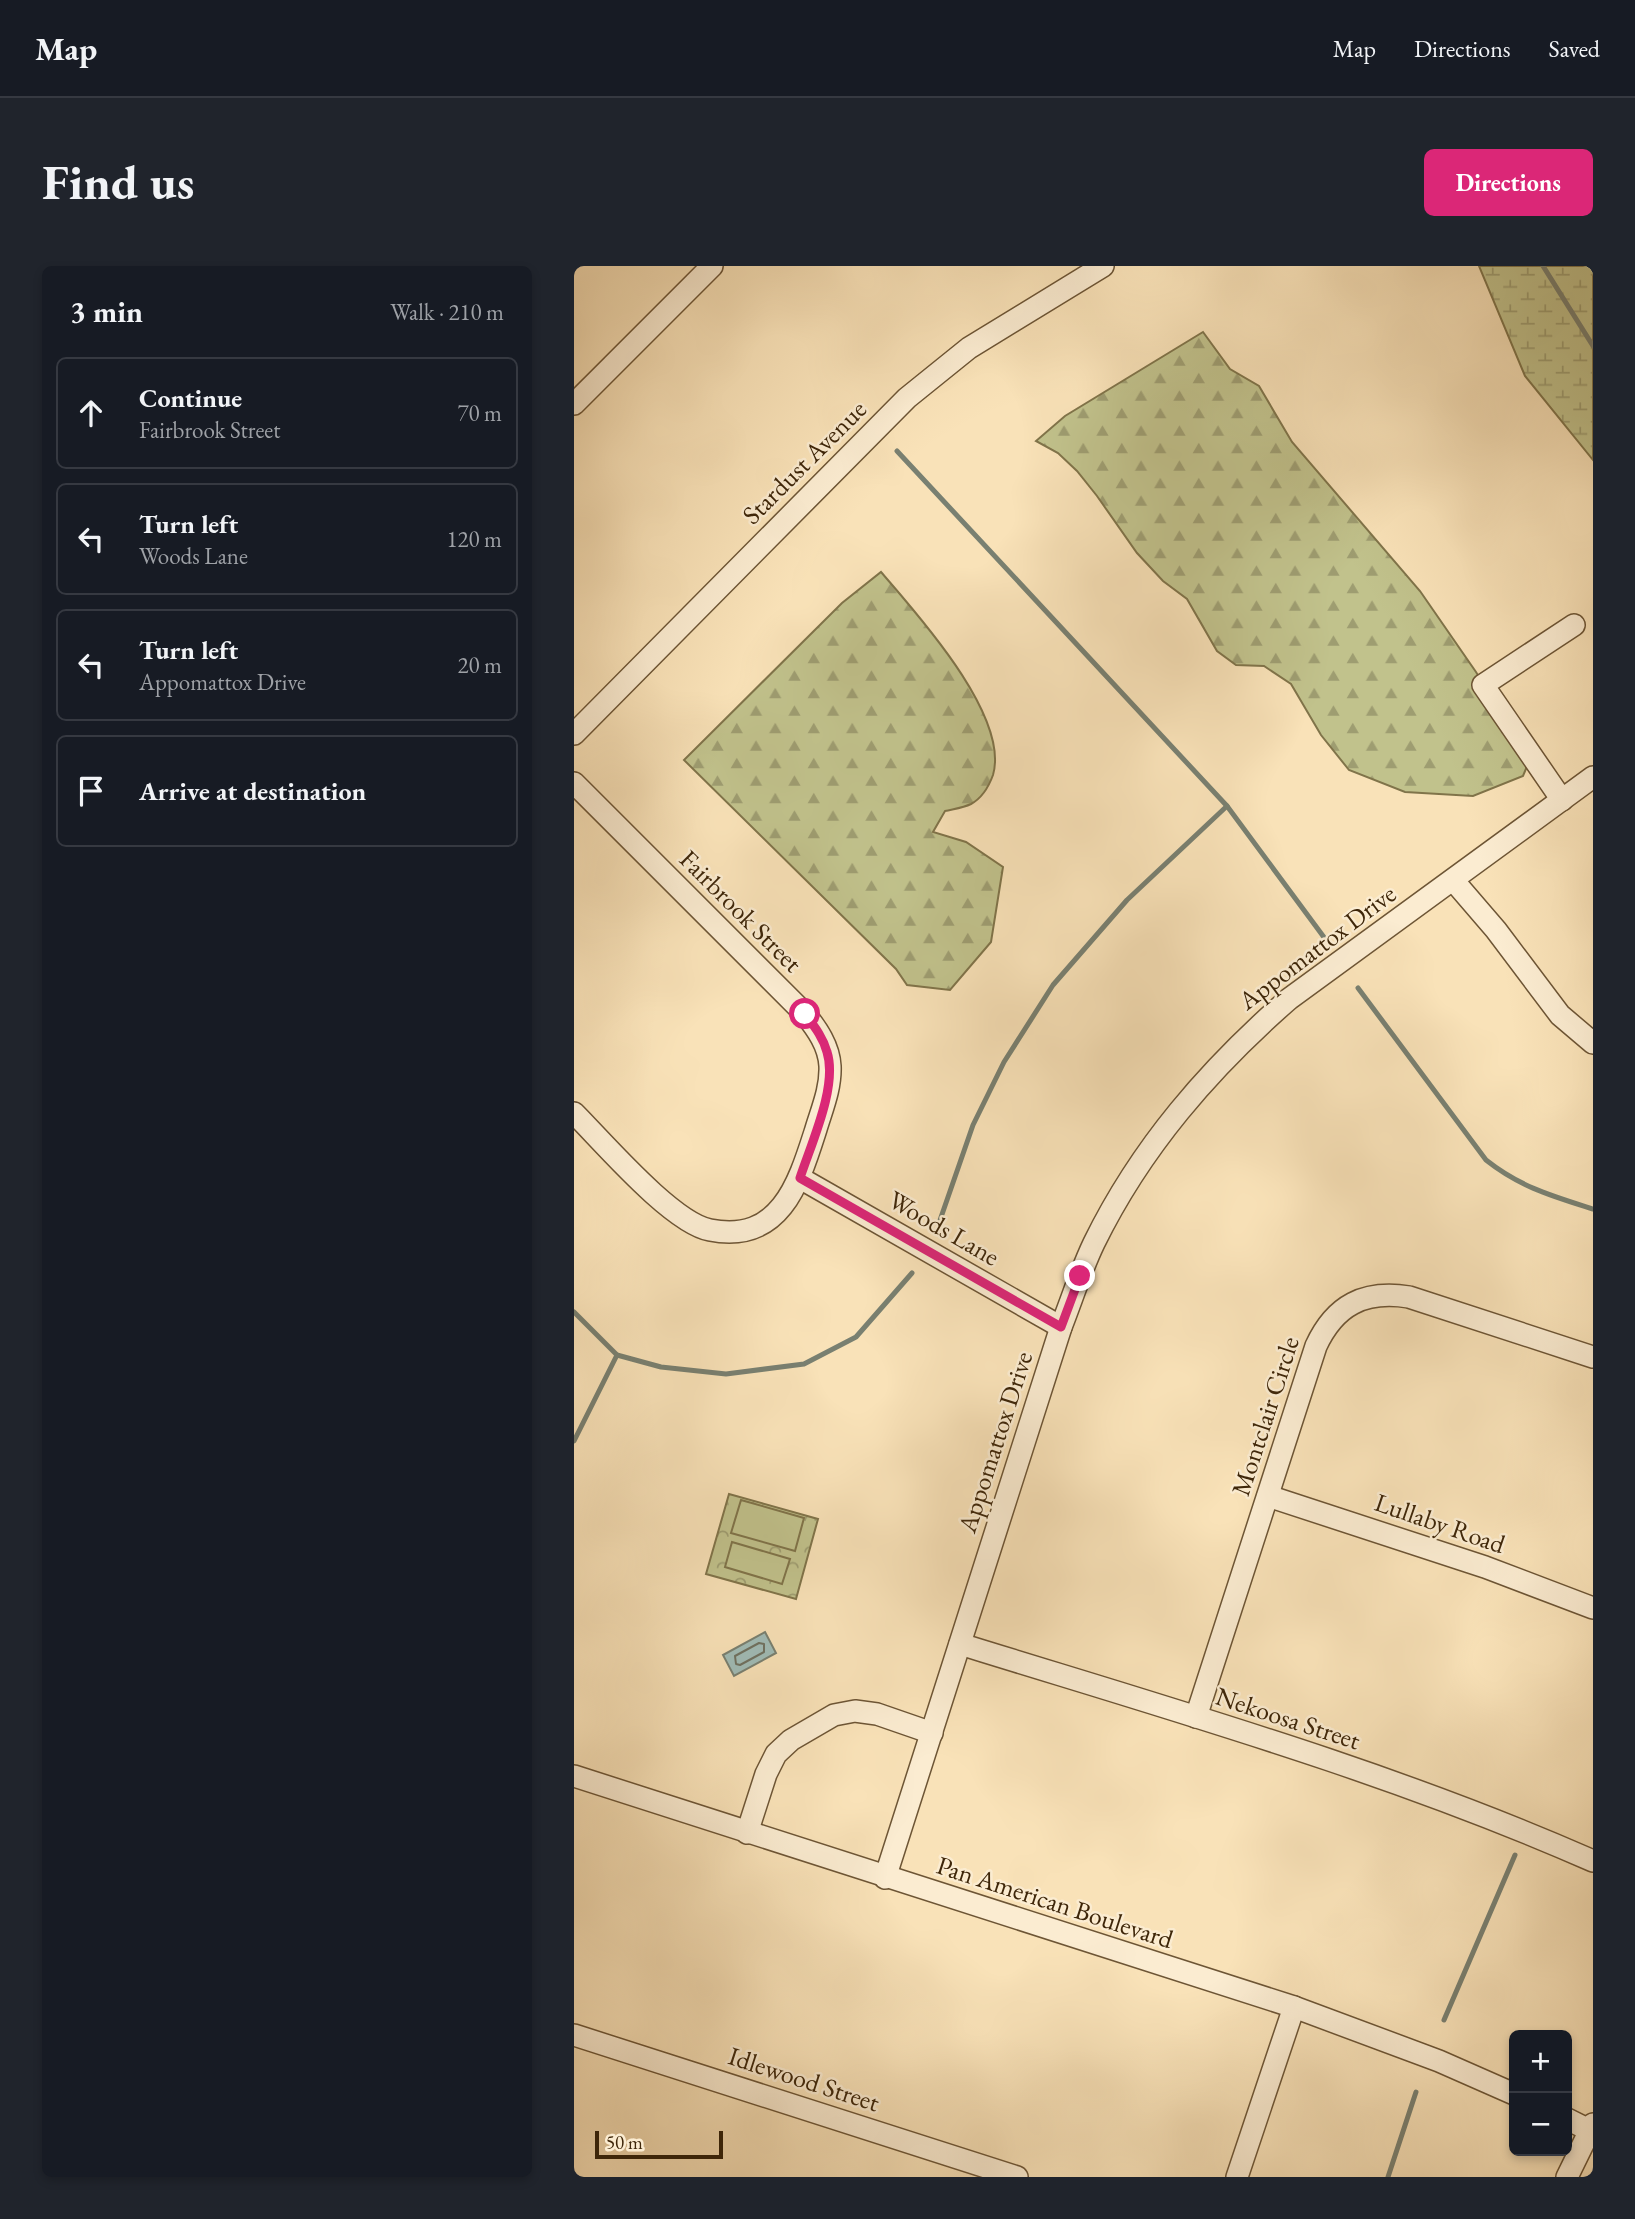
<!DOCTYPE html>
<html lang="en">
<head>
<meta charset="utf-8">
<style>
  body { margin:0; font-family:"EB Garamond",serif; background:#20242c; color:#f1f3f6 }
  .controls { position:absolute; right:21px; bottom:21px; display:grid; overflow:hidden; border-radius:10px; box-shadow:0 4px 10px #0003 }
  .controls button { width:63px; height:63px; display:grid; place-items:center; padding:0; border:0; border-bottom:2px solid #363941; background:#171b24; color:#f1f3f6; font:35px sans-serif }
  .scale { position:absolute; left:21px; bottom:18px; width:128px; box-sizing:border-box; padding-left:7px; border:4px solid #3e2609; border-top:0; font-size:19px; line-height:24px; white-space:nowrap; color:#3e2609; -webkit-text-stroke:5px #fbecd1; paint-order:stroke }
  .stop { position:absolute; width:21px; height:21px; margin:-16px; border:5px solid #db2777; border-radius:50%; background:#fff }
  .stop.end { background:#db2777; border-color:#fff; box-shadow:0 2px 7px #0008 }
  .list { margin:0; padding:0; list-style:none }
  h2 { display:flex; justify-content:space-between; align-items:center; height:91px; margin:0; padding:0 28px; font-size:30px }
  h2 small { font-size:23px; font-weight:400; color:#9ea1a6 }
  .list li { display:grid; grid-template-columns:46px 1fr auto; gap:21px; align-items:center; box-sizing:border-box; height:112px; margin:0 14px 14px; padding:0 14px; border:2px solid #363941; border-radius:10px }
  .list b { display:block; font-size:26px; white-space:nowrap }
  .list p { margin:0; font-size:23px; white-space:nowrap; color:#9ea1a6 }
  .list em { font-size:23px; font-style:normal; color:#9ea1a6 }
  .icon { flex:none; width:38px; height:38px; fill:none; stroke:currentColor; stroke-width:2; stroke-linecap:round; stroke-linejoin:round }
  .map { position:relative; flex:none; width:1019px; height:1911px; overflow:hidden; border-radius:10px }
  header { display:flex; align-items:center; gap:42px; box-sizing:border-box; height:98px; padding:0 35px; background:#171b24; border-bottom:2px solid #363941 }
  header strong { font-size:33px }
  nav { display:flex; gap:38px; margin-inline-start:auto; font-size:24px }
  .intro { display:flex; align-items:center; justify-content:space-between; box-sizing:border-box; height:168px; padding:0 42px }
  h1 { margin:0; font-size:49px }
  .button { padding:18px 32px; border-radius:10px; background:#db2777; color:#fff; font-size:24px; font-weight:700 }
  main { display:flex; gap:42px; padding:0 42px }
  aside { flex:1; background:#171b24; border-radius:10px; box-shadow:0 4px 10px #0003 }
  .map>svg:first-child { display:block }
  .forest { fill:url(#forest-firs); stroke:#80744a; stroke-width:2 }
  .wetland { fill:url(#wetland-marsh); stroke:#80744a; stroke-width:2 }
  .park { fill:url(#park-crowns); stroke:#80744a; stroke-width:2 }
  .pitch { fill:#c1c28c; stroke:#80744a; stroke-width:2 }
  .water { fill:#a0bcb7; stroke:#798071; stroke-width:2 }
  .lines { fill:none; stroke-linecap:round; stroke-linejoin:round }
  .shore { stroke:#6f7160; stroke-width:2 }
  .stream { stroke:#798071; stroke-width:5 }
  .minor-casing { stroke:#6d5535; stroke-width:24 }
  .minor { stroke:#fbecd1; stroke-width:21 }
  .route { stroke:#db2777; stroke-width:9 }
  .labels { text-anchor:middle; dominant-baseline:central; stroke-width:5; stroke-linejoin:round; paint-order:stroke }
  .street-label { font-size:26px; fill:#3e2609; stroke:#fbecd1 }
</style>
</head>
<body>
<header>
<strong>Map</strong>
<nav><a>Map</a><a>Directions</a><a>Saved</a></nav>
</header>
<div class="intro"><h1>Find us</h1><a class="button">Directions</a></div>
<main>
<aside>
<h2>3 min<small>Walk · 210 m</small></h2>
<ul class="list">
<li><svg class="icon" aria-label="ahead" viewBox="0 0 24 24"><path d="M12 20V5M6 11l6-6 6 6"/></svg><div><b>Continue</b><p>Fairbrook Street</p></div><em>70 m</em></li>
<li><svg class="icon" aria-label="left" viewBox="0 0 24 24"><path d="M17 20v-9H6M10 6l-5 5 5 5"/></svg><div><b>Turn left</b><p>Woods Lane</p></div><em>120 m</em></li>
<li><svg class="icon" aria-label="left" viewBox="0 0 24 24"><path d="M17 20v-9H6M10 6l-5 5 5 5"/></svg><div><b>Turn left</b><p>Appomattox Drive</p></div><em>20 m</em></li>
<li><svg class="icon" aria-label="arrive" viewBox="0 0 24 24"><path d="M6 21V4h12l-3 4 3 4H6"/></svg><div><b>Arrive at destination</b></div></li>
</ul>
</aside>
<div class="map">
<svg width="1019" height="1911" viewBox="0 0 1019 1911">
  <defs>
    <pattern id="forest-firs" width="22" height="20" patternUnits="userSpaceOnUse" patternTransform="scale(1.75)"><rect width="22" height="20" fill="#c1c28c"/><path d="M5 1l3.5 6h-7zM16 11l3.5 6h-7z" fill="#9e9d71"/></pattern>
    <pattern id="wetland-marsh" width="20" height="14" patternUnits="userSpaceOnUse" patternTransform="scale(1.75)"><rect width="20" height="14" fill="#c1c28c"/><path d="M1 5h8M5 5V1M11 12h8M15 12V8" fill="none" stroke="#9e9d71"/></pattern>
    <pattern id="park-crowns" width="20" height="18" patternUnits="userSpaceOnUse" patternTransform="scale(1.75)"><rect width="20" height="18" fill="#c1c28c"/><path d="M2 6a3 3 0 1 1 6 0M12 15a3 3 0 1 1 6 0" fill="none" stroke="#9e9d71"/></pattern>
  </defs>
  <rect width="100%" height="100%" fill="#f9e2b8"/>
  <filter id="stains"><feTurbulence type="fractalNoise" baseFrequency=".00286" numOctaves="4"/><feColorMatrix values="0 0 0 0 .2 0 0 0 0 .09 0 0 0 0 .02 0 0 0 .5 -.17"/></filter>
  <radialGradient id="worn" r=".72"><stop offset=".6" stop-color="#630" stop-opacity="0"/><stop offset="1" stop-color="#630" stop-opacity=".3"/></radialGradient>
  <g class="forest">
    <path d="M629,66L656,103L685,120L718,176L846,325L902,406L956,493L949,510L899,530L831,526L775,504L747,469L717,418L690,400L662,399L643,385L613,333L589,315L563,287L523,230L503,205L484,187L462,175L491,150Z"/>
    <path d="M307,306C343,348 436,450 419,509C415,520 408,532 397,538C389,542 379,543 371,545L359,566L392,576L429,601L417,676L376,724L333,719L322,703L110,494L268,337Z"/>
  </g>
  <path class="wetland" d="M905,0H1019V194L951,110Z"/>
  <path class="park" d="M155,1228L244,1253L222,1333L132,1308Z"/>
  <g class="pitch">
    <path d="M167,1234L230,1252L221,1285L157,1267Z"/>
    <path d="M158,1276L216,1293L208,1318L151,1301Z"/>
  </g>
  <path class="water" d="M191,1366L202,1387L160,1410L149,1389Z"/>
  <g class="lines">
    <path class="shore" d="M185,1377L190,1378V1386L166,1399L162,1398L161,1390Z"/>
    <g class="stream">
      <path d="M969,0L1019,80"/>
      <path d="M323,185L653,540L752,674"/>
      <path d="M784,722L912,894C946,921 978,930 1019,943"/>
      <path d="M365,957L399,859L430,796L479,719L553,634L653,540"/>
      <path d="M0,1046L43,1089L87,1101L152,1108L230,1098L282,1071L338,1007"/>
      <path d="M0,1175L43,1089"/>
      <path d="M870,1754L941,1589"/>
      <path d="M814,1911L842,1826"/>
    </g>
    <g class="minor-casing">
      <g id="minor">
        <path d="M0,138L138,0"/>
        <path d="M0,468L333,132L395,82L529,0"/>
        <path d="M0,517L231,748C243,763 255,780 256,800C257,822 248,843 242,863C225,916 207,978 136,964C98,957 29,876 0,847"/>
        <path d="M988,534L909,419L1000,359"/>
        <path d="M879,614L922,664L986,749L1019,777"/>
        <path d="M226,912L487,1061"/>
        <path d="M694,1230L911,1301L1019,1342"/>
        <path d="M386,1378C599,1444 815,1505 1019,1595"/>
        <path d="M622,1451L742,1080C761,1039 790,1024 835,1031L1019,1091"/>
        <path d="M0,1510L720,1741L865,1795L940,1828"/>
        <path d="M173,1567L192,1508L202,1488L217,1474L260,1449L281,1445L303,1448L358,1467"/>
        <path d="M311,1612L487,1061C498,1033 507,1004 520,977C567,881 635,803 715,733L1019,511"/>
        <path d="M0,1769L443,1911"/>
        <path d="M993,1853L1019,1866"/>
        <path d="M663,1911L720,1741"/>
        <path d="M993,1911L1019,1858"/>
      </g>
    </g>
    <use href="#minor" class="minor"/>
  </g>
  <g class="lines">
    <path class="route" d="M231,748C240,760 249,771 253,786C264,820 237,878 226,912L487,1061L506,1010"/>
  </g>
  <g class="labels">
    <g class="street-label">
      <text transform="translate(230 196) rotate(-45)">Stardust Avenue</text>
      <text transform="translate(167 645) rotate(45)">Fairbrook Street</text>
      <text transform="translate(743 681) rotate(-37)">Appomattox Drive</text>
      <text transform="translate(370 962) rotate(30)">Woods Lane</text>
      <text transform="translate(691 1150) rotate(-72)">Montclair Circle</text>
      <text transform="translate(421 1176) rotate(-72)">Appomattox Drive</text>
      <text transform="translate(866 1257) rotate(19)">Lullaby Road</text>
      <text transform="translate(714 1452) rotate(18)">Nekoosa Street</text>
      <text transform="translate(481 1636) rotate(18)">Pan American Boulevard</text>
      <text transform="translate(230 1813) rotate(18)">Idlewood Street</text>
    </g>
  </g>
  <rect width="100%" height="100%" filter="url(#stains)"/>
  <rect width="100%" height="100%" fill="url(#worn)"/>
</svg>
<div class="controls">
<button>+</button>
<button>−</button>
</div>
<div class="scale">50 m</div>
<div class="stop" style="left:231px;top:748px"></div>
<div class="stop end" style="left:506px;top:1010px"></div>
</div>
</main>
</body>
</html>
